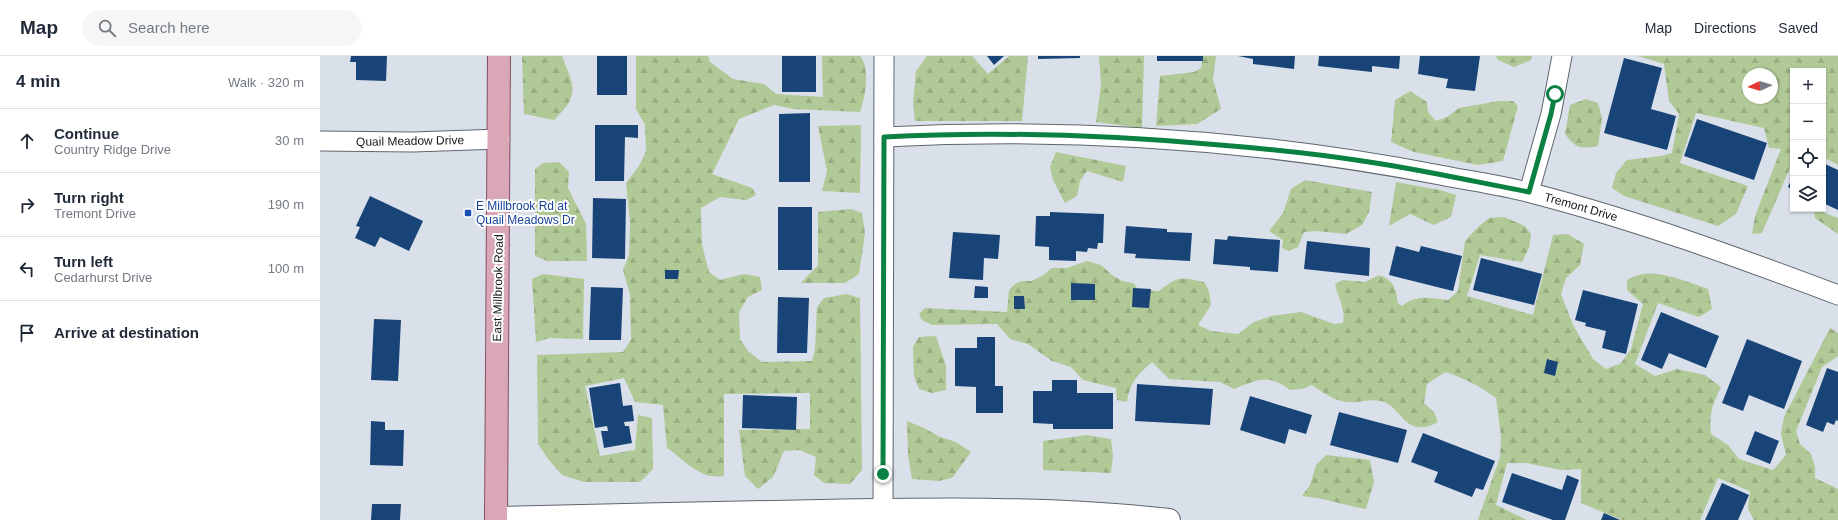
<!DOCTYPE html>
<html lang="en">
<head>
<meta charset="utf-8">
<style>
  body { margin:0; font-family:Arial,sans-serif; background:#f6f6f7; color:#1f2937 }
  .controls { position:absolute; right:12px; top:12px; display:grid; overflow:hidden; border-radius:0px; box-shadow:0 1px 3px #0004 }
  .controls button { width:36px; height:36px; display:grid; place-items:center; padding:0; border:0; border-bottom:1px solid #e0e1e3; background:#fff; color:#1f2937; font:20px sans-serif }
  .compass { position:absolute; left:1422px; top:12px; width:36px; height:36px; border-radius:50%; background:#fff; box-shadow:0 1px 3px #0004; rotate:266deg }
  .stop { position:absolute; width:12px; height:12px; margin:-9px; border:3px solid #0b8043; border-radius:50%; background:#fff }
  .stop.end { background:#0b8043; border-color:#fff; box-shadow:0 1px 4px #0008 }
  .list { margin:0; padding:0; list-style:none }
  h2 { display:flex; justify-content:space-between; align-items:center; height:52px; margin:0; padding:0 16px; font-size:17px }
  h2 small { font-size:13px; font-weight:400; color:#747a83 }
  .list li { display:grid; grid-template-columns:26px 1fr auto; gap:12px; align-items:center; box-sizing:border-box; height:64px; padding:0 16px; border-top:1px solid #e0e1e3 }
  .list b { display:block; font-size:15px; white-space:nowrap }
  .list p { margin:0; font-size:13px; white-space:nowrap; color:#747a83 }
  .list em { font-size:13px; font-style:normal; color:#747a83 }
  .icon { flex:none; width:22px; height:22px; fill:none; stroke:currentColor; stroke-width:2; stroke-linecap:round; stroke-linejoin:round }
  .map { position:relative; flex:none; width:1518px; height:464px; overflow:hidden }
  header { display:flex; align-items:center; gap:24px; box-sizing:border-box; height:56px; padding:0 20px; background:#fff; border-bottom:1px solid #e0e1e3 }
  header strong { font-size:19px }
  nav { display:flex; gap:22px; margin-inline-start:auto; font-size:14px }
  .search { width:280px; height:36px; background:#f6f6f7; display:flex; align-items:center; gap:10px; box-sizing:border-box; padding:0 14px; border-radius:22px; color:#747a83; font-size:15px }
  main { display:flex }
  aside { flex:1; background:#fff }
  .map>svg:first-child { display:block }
  .forest { fill:url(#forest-firs); fill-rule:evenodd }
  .building { fill:#184478 }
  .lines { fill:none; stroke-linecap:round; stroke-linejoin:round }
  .minor-casing { stroke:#5f666e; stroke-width:21 }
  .tertiary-casing { stroke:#5f666e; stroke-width:24 }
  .primary-casing { stroke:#845062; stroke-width:24 }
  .minor { stroke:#fff; stroke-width:19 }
  .tertiary { stroke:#fff; stroke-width:22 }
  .primary { stroke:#d9a7b7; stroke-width:22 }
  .route { stroke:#0b8043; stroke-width:5 }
  .transit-dot { fill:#1a4fb4; stroke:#fff; stroke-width:1.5 }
  .labels { text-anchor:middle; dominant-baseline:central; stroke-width:4; stroke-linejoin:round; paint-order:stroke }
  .street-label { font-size:12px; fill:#16191c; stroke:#fff }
  .transit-label { font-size:12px; fill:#164399; stroke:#fff; text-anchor:start }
</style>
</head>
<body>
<header>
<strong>Map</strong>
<div class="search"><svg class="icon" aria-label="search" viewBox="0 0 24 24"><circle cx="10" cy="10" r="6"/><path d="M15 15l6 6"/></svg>Search here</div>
<nav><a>Map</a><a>Directions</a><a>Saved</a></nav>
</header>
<main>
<aside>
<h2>4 min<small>Walk · 320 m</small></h2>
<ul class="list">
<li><svg class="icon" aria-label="ahead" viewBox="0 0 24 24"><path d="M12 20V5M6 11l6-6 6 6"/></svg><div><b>Continue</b><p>Country Ridge Drive</p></div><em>30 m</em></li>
<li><svg class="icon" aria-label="right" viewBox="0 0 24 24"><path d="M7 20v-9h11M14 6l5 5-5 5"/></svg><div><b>Turn right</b><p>Tremont Drive</p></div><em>190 m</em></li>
<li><svg class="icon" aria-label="left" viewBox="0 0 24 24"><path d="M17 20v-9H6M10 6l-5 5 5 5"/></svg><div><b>Turn left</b><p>Cedarhurst Drive</p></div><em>100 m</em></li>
<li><svg class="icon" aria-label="arrive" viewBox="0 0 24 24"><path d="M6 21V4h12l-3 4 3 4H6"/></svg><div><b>Arrive at destination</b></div></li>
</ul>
</aside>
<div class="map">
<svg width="1518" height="464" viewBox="0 0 1518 464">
  <defs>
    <pattern id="forest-firs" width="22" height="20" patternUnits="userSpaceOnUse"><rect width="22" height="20" fill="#b1c996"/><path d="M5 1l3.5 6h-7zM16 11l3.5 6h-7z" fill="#98ac81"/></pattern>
  </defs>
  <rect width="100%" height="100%" fill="#d9e0ea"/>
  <g class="forest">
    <path d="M202,0H242C254,32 261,38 234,64L204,58Z"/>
    <path d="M316,0H388L390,6L413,23L444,28L456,38L503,41L502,0H540C551,13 545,41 540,56L474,53L454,49L419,63L392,118L432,132L436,139L426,144L400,141L381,152L382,189L389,216L400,224L424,218L440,221L442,234L428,241L419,256L420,283L428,295L442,306L492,305L495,294L497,251L504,242L526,238L540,242L542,414L530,428L504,427L494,419L496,401L479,394L464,395L453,421L438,433L425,420L419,374L490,373V337L404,338V420C380,424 366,405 347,392L343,349L315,346L304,322L265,330L280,400L315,394L318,359L332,362L333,413L320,426H264L242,419L228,403L218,388L217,299L303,296L311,284L310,239L303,214L309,199L310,166L306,127L319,110L326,95L325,69L316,53Z"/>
    <path d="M607,0H652L668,18L689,0H708L702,65H595L593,47L596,15Z"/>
    <path d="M779,0H824L822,72L776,66L781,29Z"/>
    <path d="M883,0H896L893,23L901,53L877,68L836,70L840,20L874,16L881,12Z"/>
    <path d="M1176,0H1212L1211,4L1194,11L1178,4Z"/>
    <path d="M1318,0H1518V109L1503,101V15H1473V105L1442,177L1432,178L1435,160L1461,93L1449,92L1444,72L1376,57L1360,107L1428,130L1416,158L1398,170L1304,140L1292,132L1296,117L1307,104L1341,100L1352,97L1359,58L1349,45L1344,8ZM1428,18H1452V42H1428Z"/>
    <path d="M1090,35L1107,46L1108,56L1116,65L1127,61L1139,52L1179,45H1193L1198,50L1183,105L1158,109L1094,96L1071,86L1075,44Z"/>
    <path d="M1266,43L1278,47L1282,62L1278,90C1261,93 1256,93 1245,78L1250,49Z"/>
    <path d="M541,69L540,137L502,135L507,115L498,70Z"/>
    <path d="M736,96L806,110L803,126L767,115L760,125L757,140L745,147L733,124L730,111Z"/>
    <path d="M239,106L249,116L248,132L266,168L267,205H227L215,200V113L223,107Z"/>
    <path d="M985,124L1052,136L1049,156L1042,169L1026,178L997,175L984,176L978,191L969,195L962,192L963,184L949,175L963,157L971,133Z"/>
    <path d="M1076,126L1120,134L1136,139L1131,161L1114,169L1090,158L1069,170Z"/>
    <path d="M531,153L542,157L545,177L539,218L525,227H481L498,209V156Z"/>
    <path d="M1494,153L1518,162V178L1495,162Z"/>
    <path d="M1184,161L1205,170L1211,178L1209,192L1202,206L1160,199L1147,240L1213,259L1233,179L1248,178L1264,188L1260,209L1246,222L1241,238L1253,269L1273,303L1286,313L1301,307L1311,293L1323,248L1307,234V224C1331,208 1364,225 1388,233L1392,253L1379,261L1338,247L1315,308L1335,320L1357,313L1385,319L1401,331C1392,349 1389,357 1391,378L1408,389L1419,403L1453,414L1466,399L1461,378L1464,361L1510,272L1518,277V300L1502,311L1476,375L1480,388L1491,398L1495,411V422L1518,433V464H1434L1428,453L1430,435L1398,422L1380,464H1302L1261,447V413L1241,414L1206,407H1187L1176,449L1207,464H1158L1180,401L1181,381L1176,342C1160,330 1144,322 1125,316L1107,328L1104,347L1114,356L1118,366C1114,368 1109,371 1104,371C1083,374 1079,349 1061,345C1052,343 1045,345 1037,346C1018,348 1007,339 992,329L982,333L970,334C948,317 938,324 914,333L900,326L849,323L832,306C817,319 810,327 807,346L797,344L796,332L763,324L751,311L732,305L708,288L690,283L677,268L612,269L602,264L599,258L605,252L687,256L689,234L695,228L701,225H711L722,220L732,212H747L767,205L781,209L792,219L802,225L813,227L819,234L839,235C859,219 860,221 884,226L889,235L891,249L878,269L891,275L918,278L934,266L951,260L981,256L1014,268L1023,267C1026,254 1018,242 1015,228L1023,224L1045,226L1059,219C1074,224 1076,233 1078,247L1082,250C1097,238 1110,242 1128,244L1138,235L1145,185L1158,171L1169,162Z"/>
    <path d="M223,218L264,223L263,283L230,282L216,286L212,223Z"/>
    <path d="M616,280L626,310V334L612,337L599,333L594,320L593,291L599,281Z"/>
    <path d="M587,365L604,372L620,381L636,386L651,396L632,422L619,425L592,423L588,400Z"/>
    <path d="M767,379L791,383L793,399L791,417L723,414V385Z"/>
    <path d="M1006,399L1050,404L1054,426L1046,453C1024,449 1004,442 982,440L990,429L996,409Z"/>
  </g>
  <g class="building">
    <path d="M31,0H67L66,25L36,24V6H30Z"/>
    <rect x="277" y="0" width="30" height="39"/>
    <rect x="462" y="0" width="34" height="36"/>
    <path d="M667,0H684L674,9Z"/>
    <path d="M718,0H760V2L718,3Z"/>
    <rect x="837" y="0" width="46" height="5"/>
    <path d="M918,0H975L974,13L933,8V3Z"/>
    <path d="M999,0H1080L1079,13L1052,10V16L998,10Z"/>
    <path d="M1100,0H1160L1155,35L1126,32L1128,23L1098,18Z"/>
    <path d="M1304,2L1342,12L1331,53L1356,60L1347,94L1284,77Z"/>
    <path d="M490,57V126H459V58Z"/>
    <path d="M1377,63L1447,87L1434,124L1364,100Z"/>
    <path d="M275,69H318V82L305,81L304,125H275Z"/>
    <path d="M1503,107L1518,114V154L1503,147Z"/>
    <path d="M1473,120V134L1468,131Z"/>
    <path d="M50,140L103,165L89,195L60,181L55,191L35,182L40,171L36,170Z"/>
    <path d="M273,142L306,143L305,203L272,202Z"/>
    <rect x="458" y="151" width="34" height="63"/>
    <path d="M730,156L784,158L783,187H778L777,193L768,192L767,196L756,195V205L729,204V191L715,190L716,160H730Z"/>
    <path d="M806,170L847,173V176L872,177L870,205L815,202L816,198L804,197Z"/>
    <path d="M633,176L680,179L678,203L664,202L663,224L629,222Z"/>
    <path d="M908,180L960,184L958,216L930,214V211L893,208L895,183L907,184Z"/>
    <path d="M987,185L1050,192L1049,220L984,213Z"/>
    <path d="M1076,190L1099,196L1101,190L1142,200L1133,235L1069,219Z"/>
    <path d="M1161,202L1222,218L1214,249L1153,234Z"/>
    <path d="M345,214H359L358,223H345Z"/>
    <path d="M751,227L775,228V244H751Z"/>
    <path d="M655,230L668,231V242H654Z"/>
    <path d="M271,231L303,232L301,284H269Z"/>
    <path d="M813,232L831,233L829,252L812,251Z"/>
    <path d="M1263,234L1318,248L1306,298L1282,292L1286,275L1265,270L1266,267L1255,264Z"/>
    <path d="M694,240H704L705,253H694Z"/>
    <path d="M458,241L489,242L487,297H457Z"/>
    <path d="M1341,256L1399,280L1386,312L1349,297L1342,313L1321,304Z"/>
    <path d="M54,263L81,264L78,325L51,324Z"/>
    <path d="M657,281H675V330H683V357H656V331L635,330V292H657Z"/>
    <path d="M1427,283L1482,305L1464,353L1429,339L1423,355L1402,347Z"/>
    <path d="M1227,303L1238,306L1235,320L1224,317Z"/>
    <path d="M1507,312L1518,316V365L1516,364L1514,369L1507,366L1503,376L1486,369Z"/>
    <path d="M732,324H757V337H793V373H733V368L713,367V335H732Z"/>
    <path d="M300,327L303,350L312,349L314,365L304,366L305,370H309L312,387L284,392L281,375H288L287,370L275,372L269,332Z"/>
    <path d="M817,328L893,333L890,369L815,365Z"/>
    <path d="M423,339L477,341L476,374L422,372Z"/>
    <path d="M930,340L992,359L986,378L969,373L965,388L920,374Z"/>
    <path d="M1019,356L1087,374L1078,407L1010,389Z"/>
    <path d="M51,365L65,366V374H84L83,410L50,409Z"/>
    <path d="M1435,375L1459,385L1450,408L1426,398Z"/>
    <path d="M1103,377L1175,405L1163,434L1156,432L1152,441L1114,426L1118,416L1091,406Z"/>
    <path d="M1192,417L1242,434L1247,419L1259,424L1245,464H1233L1182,446Z"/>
    <path d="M1402,427L1429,439L1418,464H1385Z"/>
    <path d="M52,448H81L80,464H51Z"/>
    <path d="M1284,457L1300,464H1281Z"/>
  </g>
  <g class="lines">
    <g class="minor-casing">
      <g id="minor">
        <path d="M564,81C749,71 938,84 1120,119C1150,125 1181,129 1211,137C1316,164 1417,201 1518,239"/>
        <path d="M0,85L93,86L180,83"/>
        <path d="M1209,136L1231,58L1242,0"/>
        <path d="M563,454L564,0"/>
      </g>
    </g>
    <g class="tertiary-casing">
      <path id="tertiary" d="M176,462C284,459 393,457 501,455C617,453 733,451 849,464"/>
    </g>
    <g class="primary-casing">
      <path id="primary" d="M176,464L179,0"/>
    </g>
    <use href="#minor" class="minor"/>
    <use href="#tertiary" class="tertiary"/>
    <use href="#primary" class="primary"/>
  </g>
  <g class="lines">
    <path class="route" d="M563,418L564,81C676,75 788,79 900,89C950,93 1000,98 1049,106C1103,114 1156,126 1209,136L1231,58L1235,38"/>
  </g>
  <rect class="transit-dot" x="144" y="153" width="8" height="8" rx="2"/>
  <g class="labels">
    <g class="street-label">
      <text transform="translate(90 85) rotate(-1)">Quail Meadow Drive</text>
      <text transform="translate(1261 151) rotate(16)">Tremont Drive</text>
      <text transform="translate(178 232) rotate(-89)">East Millbrook Road</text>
    </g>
    <g class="transit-label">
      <text x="156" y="150">E Millbrook Rd at<tspan x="156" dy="14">Quail Meadows Dr</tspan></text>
    </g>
  </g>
</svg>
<div class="controls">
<button>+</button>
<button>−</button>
<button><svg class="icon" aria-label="locate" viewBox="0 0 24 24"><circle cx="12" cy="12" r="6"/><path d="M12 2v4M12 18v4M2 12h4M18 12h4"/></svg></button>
<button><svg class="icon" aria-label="layers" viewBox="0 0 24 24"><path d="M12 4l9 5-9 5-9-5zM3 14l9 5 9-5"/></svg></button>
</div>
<svg class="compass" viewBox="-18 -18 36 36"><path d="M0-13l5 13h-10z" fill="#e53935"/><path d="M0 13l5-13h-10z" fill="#747a83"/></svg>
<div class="stop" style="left:1235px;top:38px"></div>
<div class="stop end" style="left:563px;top:418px"></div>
</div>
</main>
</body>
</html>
